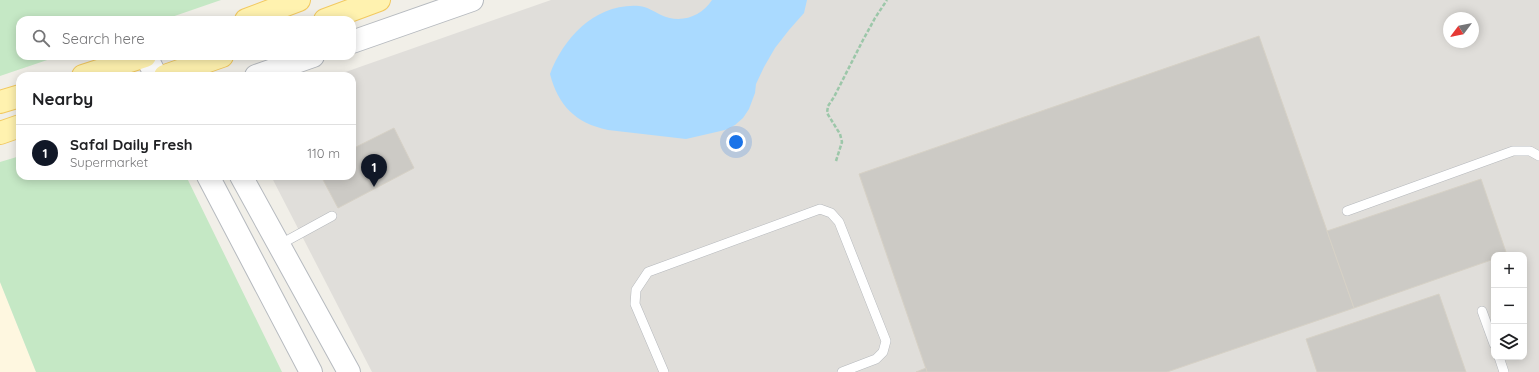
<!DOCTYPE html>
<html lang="en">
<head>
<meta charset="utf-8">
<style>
  body { margin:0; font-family:Quicksand,sans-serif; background:#f2f2f2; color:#202124 }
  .controls { position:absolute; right:12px; bottom:12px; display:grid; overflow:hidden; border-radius:8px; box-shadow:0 2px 10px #0003 }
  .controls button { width:36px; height:36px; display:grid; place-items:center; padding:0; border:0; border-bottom:1px solid #e0e0e0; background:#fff; color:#202124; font:20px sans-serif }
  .compass { position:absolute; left:1443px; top:12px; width:36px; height:36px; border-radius:50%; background:#fff; box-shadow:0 2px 10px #0003; rotate:238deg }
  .you { position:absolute; left:736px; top:142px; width:14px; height:14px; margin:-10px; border:3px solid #fff; border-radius:50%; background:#1a73e8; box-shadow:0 0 0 6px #1a73e833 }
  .badge { display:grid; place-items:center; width:26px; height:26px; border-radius:50%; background:#111827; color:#fff; font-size:13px; font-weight:700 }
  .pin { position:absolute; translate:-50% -33px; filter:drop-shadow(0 1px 2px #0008) }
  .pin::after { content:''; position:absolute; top:21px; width:14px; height:12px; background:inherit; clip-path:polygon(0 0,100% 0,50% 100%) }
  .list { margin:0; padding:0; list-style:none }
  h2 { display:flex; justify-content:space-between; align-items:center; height:52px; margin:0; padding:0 16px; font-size:17px }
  h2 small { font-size:13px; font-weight:400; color:#757577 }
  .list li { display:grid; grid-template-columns:26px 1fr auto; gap:12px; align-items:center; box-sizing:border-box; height:56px; padding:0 16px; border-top:1px solid #e0e0e0 }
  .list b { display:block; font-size:15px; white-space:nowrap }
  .list p { margin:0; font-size:13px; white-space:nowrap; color:#757577 }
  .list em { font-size:13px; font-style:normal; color:#757577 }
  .icon { flex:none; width:22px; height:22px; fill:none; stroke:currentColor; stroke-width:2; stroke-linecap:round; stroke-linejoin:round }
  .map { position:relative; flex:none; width:1539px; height:372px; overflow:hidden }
  .search { position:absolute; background:#fff; box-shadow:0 2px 10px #0003; left:16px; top:16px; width:340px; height:44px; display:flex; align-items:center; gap:10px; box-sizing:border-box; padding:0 14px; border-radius:12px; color:#757577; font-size:15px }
  .panel { position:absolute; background:#fff; box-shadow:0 2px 10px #0003; left:16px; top:72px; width:340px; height:108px; border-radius:12px }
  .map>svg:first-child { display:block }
  .commercial { fill:#fef7e0 }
  .industrial { fill:#e0deda; fill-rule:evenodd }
  .green { fill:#c5e8c5 }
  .water { fill:#aadaff }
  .building { fill:#cccac5; stroke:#d6d1c6 }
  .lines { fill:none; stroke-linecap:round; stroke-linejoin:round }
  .lane-casing { stroke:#b5b8bc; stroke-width:10 }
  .secondary-casing { stroke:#b6babf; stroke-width:24 }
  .primary-casing { stroke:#f2c960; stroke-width:24 }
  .path { stroke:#9cc7a9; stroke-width:2.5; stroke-dasharray:4 2; stroke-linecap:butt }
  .lane { stroke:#fff; stroke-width:9 }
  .secondary { stroke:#fff; stroke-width:22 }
  .primary { stroke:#fff2af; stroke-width:22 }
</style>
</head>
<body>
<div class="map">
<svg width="1539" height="372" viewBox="0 0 1539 372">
  <rect width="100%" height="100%" fill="#f1efe8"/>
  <path class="commercial" d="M0,282L36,372H0Z"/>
  <path class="industrial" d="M551,0H1539V372H372L271,176H352V76H334ZM1449,18H1473V42H1449ZM1494,255H1524V357H1494Z"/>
  <g class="green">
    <path d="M0,0H221L163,20H20V56H59L0,76Z"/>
    <path d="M20,156V176H186L282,372H36L0,282V162Z"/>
  </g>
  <path class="water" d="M712,0H807L804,13L789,30L775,48L764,67L756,84L755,93L749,109L743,118L735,125L725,130L686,139L608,130C575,123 558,105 550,74C564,37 596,3 639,6C648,7 653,11 661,15C680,24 701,17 712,0Z"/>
  <g class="building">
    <path d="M1259,36L1354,308L1167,372H927L859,174Z"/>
    <path d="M394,128L414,168L338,208L321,176H352V149Z"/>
    <path d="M1481,179L1507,255H1494V259L1354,308L1327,231Z"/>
    <path d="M1439,294L1466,372H1317L1306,339Z"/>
    <path d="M926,368L927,372H916Z"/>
  </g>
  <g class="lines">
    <g class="lane-casing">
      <g id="lane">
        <path d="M1347,211L1513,151H1530L1539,156"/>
        <path d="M279,245L332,216"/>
        <path d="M1482,311L1494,344"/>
        <path d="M1499,357L1504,372"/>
        <path d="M664,372L635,304L636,290L648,272L820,209L831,213L839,222L886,341L883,352L876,359L842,372"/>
      </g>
    </g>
    <g class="secondary-casing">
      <g id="secondary">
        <path d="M352,42L472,0"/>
        <path d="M146,56L156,76"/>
        <path d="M256,76L313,56"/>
        <path d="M208,176L311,372"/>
        <path d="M241,176L349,372"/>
      </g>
    </g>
    <g class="primary-casing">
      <g id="primary">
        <path d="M246,20L299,0"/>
        <path d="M325,20L379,0"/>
        <path d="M83,76L145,56"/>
        <path d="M165,76L222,56"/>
        <path d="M0,102L20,96"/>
        <path d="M0,133L20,126"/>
      </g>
    </g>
    <path class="path" d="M836,161L842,142L840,134L827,113L828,106L834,97L863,40L875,18L887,0"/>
    <use href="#lane" class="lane"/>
    <use href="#secondary" class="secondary"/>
    <use href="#primary" class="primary"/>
  </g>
</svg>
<div class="controls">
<button>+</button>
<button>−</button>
<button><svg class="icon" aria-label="layers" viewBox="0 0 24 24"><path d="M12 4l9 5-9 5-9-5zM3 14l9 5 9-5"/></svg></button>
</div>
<svg class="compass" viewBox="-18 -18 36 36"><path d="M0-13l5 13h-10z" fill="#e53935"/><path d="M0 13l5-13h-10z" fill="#757577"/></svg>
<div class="you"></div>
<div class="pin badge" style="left:374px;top:187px">1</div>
<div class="search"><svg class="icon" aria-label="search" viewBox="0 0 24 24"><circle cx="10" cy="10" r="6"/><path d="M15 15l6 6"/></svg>Search here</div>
<section class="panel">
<h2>Nearby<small></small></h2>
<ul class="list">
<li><span class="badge">1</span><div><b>Safal Daily Fresh</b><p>Supermarket</p></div><em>110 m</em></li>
</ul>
</section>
</div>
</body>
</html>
